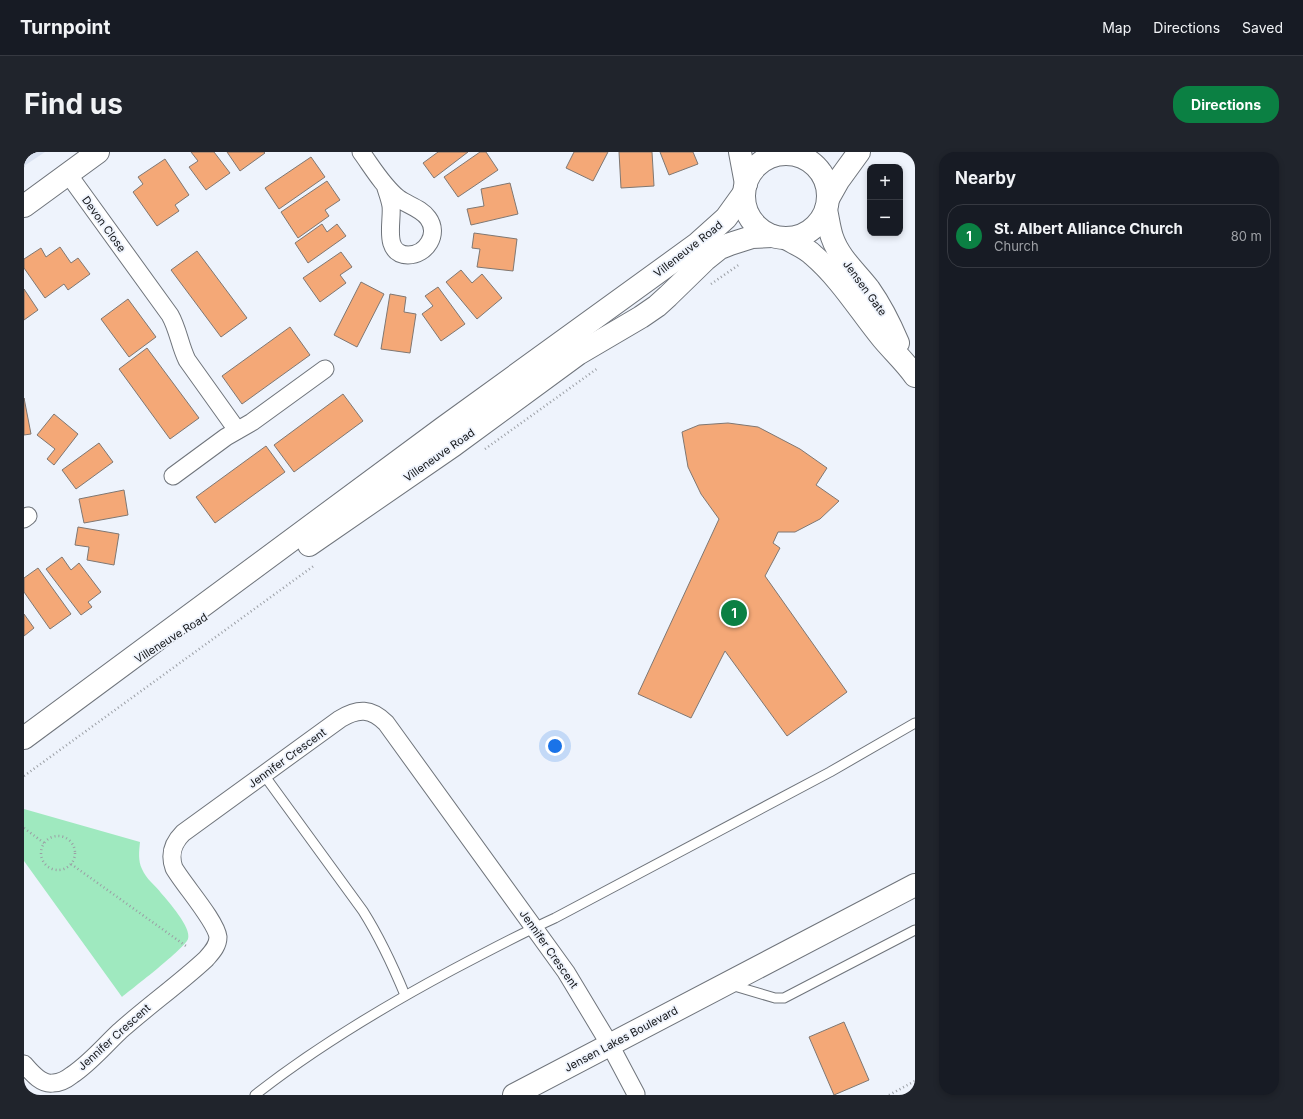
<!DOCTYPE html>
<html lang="en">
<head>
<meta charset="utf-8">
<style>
  body { margin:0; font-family:Inter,sans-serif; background:#20242c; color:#f1f3f6 }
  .controls { position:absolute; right:12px; top:12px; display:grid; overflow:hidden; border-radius:8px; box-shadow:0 2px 6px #0003 }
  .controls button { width:36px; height:36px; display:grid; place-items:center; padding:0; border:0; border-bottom:1px solid #363941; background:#171b24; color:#f1f3f6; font:20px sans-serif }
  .you { position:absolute; left:531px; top:594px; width:14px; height:14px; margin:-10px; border:3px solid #fff; border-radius:50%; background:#1a73e8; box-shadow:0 0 0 6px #1a73e833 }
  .badge { display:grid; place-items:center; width:26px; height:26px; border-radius:50%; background:#0b8043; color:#fff; font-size:13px; font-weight:700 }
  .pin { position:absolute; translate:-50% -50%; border:2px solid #fff; box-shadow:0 1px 4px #0006 }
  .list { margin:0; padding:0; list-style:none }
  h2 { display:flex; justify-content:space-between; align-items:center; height:52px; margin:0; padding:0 16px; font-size:17px }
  h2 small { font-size:13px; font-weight:400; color:#9ea1a6 }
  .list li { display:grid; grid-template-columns:26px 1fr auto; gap:12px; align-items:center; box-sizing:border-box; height:64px; margin:0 8px 8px; padding:0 8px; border:1px solid #363941; border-radius:16px }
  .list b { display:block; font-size:15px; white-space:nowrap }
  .list p { margin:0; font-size:13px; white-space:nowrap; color:#9ea1a6 }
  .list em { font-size:13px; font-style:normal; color:#9ea1a6 }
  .map { position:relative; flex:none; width:891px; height:943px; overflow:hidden; border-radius:16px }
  header { display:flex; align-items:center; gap:24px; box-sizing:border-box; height:56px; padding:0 20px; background:#171b24; border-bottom:1px solid #363941 }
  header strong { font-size:19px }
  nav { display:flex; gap:22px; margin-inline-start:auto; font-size:14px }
  .intro { display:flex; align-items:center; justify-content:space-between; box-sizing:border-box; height:96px; padding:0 24px }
  h1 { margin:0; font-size:28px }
  .button { padding:10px 18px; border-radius:16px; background:#0b8043; color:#fff; font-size:14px; font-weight:700 }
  main { display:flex; gap:24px; padding:0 24px }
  aside { flex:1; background:#171b24; border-radius:16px; box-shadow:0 2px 6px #0003 }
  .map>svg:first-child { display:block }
  .built { fill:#dbe3f2 }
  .green { fill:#9fe9bf }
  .building { fill:#f4a877; stroke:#7f7772 }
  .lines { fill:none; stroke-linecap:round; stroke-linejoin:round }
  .lane-casing { stroke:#6f747b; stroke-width:11 }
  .street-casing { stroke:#6f747b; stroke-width:19 }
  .secondary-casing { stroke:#6f747b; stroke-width:24 }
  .path { stroke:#9a9ea4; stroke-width:2.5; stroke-dasharray:1 3; stroke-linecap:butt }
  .lane { stroke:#fff; stroke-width:9 }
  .street { stroke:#fff; stroke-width:17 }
  .secondary { stroke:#fff; stroke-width:22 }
  .labels { text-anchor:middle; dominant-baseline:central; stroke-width:3.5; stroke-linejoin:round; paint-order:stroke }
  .street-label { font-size:11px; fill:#111316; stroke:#eef3fc }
</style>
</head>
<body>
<header>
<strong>Turnpoint</strong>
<nav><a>Map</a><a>Directions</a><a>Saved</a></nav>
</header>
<div class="intro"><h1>Find us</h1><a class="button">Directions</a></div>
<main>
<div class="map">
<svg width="891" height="943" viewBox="0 0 891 943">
  <rect width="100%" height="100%" fill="#eef3fc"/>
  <path class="built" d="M0,0H21L0,14Z"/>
  <path class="green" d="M0,657L116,690C115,699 114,709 118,717C122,727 131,733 137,741C144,749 168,776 164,787C160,797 109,836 98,845L0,709Z"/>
  <g class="building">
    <path d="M167,0H190L206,21L182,38L165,15L174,9Z"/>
    <path d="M203,0H240L241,1L216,19Z"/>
    <path d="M414,0H413H444L410,26L399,11Z"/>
    <path d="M456,0H462L474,18L434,45L420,25Z"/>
    <path d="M550,0H584L569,29L542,16Z"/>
    <path d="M595,0H628L630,34L597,36Z"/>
    <path d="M636,0H669L674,12L645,23Z"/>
    <path d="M287,5L301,25L255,57L241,36Z"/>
    <path d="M141,7L165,43L151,53L155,59L133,74L109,40L119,32L114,25Z"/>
    <path d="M303,29L316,48L301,58L305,64L274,86L257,60Z"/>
    <path d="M486,31L494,62L447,73L443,57L460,54L457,37Z"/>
    <path d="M298,72L303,80L313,72L322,84L284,111L271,91Z"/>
    <path d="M450,81L493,87L489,119L453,115L456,97L448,96Z"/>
    <path d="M36,95L47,111L54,106L66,122L44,138L40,132L21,146L0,116V107L17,96L22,105Z"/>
    <path d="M173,99L223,166L197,185L147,118Z"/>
    <path d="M317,100L328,115L316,123L322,131L296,150L279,126Z"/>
    <path d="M437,118L448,131L458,122L478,146L453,167L422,130Z"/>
    <path d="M337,130L360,142L333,195L310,183Z"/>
    <path d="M414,135L441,172L417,189L398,162L409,154L401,144Z"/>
    <path d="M0,137L14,158L0,168Z"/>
    <path d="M366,142L382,145L380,160L392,162L386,201L357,197Z"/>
    <path d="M104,147L132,185L105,205L77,167Z"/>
    <path d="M266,175L286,203L218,252L198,224Z"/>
    <path d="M123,196L175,266L146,287L95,217Z"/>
    <path d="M319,242L339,269L270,320L250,293Z"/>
    <path d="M0,246L7,282L0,283Z"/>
    <path d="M30,262L54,282L30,313L23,307L31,297L13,283Z"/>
    <path d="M704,271L734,275L776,297L803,316L792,333L815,349L796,367L771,380H754L749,391L756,396L741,424L823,540L763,584L701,499L667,566L614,542L695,367L677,342L664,315L658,280L675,273Z"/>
    <path d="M75,291L89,310L52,337L38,318Z"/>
    <path d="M242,294L261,320L191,371L172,345Z"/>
    <path d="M100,338L104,363L60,371L55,347Z"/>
    <path d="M54,375L95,382L90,413L63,408L65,395L51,393Z"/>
    <path d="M38,405L47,418L55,411L77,440L64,450L68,455L57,463L22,417Z"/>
    <path d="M14,416L47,462L26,477L0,440V426Z"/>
    <path d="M0,462L10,476L0,484Z"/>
    <path d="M820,870L845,928L810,943L785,885Z"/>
  </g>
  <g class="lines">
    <g class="lane-casing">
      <g id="lane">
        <path d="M240,623L339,759C356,786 369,814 381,843"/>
        <path d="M707,833L751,846H760L891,778"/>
        <path d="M231,943C292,895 359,855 428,818C462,800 496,782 531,766L806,620L891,571"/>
      </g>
    </g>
    <g class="street-casing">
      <g id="street">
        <path d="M337,0C348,15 359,34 374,46C383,53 397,56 404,66C416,82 402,103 384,103C358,102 369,69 367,54C366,47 363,40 361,33"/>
        <path d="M44,22L146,163C154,177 156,194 163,208L213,278"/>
        <path d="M149,324L202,285L228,270L301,217"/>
        <path d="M0,367L4,364"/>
        <path d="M0,912C7,920 17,933 29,931C36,931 43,927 48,923C66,911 80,894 96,879C124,854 155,832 182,807C188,800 194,794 194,785C192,769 159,732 150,716C145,702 149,691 159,681L316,567C334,556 347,556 362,571L542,820L586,893L612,942"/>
      </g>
    </g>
    <g class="secondary-casing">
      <g id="secondary">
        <path d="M716,0L722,32"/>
        <circle cx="762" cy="44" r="42"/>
        <path d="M805,45L814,29L835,0"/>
        <path d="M0,54L74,0"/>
        <path d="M802,58C804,66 805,76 808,85C815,106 832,120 845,137C857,154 866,172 874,191"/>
        <path d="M763,87C772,92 782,96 789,103C817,127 836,159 859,187C870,200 882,211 891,224"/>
        <path d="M285,393L430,293L554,202L617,165L633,154L644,144L681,108L696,96L706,92L728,85L748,84"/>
        <path d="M0,586L419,276L673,92L702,66L720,41"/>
        <path d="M490,943L891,733"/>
      </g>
    </g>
    <g class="path">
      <path d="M687,132L716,112"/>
      <path d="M461,297L574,216"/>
      <path d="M0,624L291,413"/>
      <path d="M0,676L20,691"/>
      <circle cx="34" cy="701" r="17"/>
      <path d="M47,712L162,794"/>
      <path d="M865,943L891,929"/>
    </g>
    <use href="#lane" class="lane"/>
    <use href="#street" class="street"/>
    <use href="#secondary" class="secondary"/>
  </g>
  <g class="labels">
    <g class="street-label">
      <text transform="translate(80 72) rotate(54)">Devon Close</text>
      <text transform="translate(664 97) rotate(-38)">Villeneuve Road</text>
      <text transform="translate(841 136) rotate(54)">Jensen Gate</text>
      <text transform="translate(415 303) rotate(-35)">Villeneuve Road</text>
      <text transform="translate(147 486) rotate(-32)">Villeneuve Road</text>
      <text transform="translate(263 606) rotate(-36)">Jennifer Crescent</text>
      <text transform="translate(525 797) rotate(55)">Jennifer Crescent</text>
      <text transform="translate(90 885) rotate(-42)">Jennifer Crescent</text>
      <text transform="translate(597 887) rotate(-28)">Jensen Lakes Boulevard</text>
    </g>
  </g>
</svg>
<div class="controls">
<button>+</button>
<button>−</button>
</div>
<div class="you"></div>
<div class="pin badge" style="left:710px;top:461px">1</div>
</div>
<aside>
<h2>Nearby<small></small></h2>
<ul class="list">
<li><span class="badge">1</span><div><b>St. Albert Alliance Church</b><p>Church</p></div><em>80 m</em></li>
</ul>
</aside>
</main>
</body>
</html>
